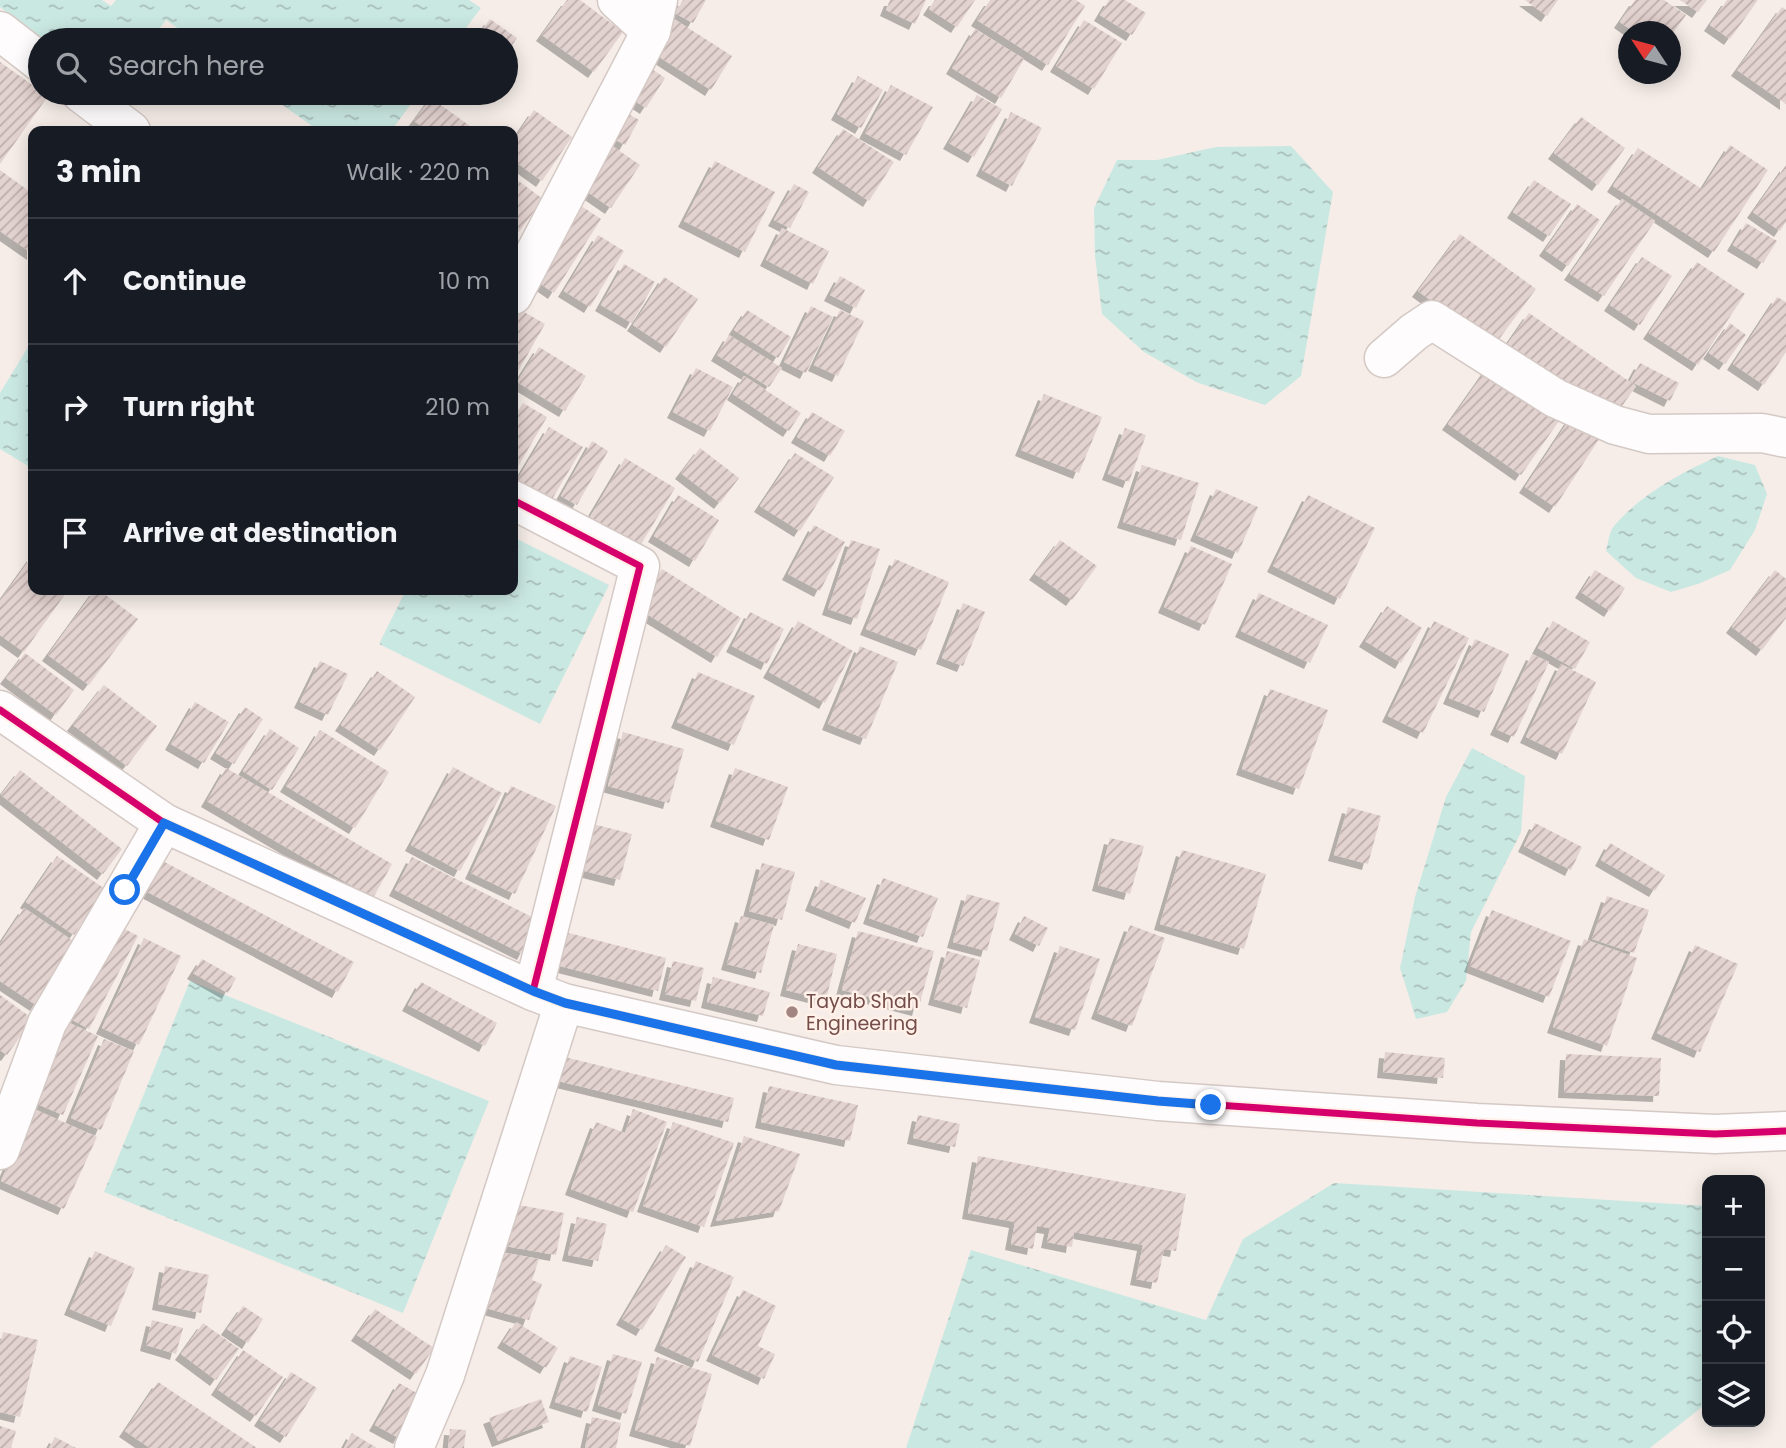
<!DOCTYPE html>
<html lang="en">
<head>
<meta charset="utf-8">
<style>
  body { margin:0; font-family:Poppins,sans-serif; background:#20242c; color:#f1f3f6 }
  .controls { position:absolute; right:21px; bottom:21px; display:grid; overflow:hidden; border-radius:14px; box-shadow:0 4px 18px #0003 }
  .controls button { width:63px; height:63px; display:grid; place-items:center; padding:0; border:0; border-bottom:2px solid #363941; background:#171b24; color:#f1f3f6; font:35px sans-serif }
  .compass { position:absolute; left:1618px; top:21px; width:63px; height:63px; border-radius:50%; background:#171b24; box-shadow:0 4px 18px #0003; rotate:306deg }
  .stop { position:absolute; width:21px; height:21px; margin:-16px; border:5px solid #1a73e8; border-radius:50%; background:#fff }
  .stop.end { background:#1a73e8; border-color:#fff; box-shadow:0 2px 7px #0008 }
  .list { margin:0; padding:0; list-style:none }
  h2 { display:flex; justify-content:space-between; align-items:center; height:91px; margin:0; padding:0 28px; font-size:30px }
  h2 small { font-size:23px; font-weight:400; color:#9ea1a6 }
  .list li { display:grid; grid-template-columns:46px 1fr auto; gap:21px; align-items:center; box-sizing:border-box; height:126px; padding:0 28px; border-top:2px solid #363941 }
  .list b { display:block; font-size:26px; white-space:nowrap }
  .list em { font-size:23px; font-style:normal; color:#9ea1a6 }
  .icon { flex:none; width:38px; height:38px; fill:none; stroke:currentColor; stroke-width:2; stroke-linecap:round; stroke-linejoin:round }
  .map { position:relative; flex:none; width:1786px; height:1448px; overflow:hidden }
  .search { position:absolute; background:#171b24; box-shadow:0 4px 18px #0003; left:28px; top:28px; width:490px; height:77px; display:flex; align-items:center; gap:18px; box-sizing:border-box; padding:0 24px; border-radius:38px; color:#9ea1a6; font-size:26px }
  .panel { position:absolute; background:#171b24; box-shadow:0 4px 18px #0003; left:28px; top:126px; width:490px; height:469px; border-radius:14px }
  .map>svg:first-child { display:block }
  .water { fill:url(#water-ripples) }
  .building { fill:url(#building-hatch); filter:url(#shadow) }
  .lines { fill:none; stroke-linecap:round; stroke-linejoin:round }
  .street-casing { stroke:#d4c9c5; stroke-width:41 }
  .street { stroke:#fefcfc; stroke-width:38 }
  .cycleway-casing { stroke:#fff0e8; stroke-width:11 }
  .cycleway { stroke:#d6006c; stroke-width:7 }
  .route { stroke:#1a73e8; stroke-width:9 }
  .poi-dot { fill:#a28581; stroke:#fff0e8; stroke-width:2.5 }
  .labels { text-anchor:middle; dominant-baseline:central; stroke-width:5; stroke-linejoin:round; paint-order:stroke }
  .poi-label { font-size:19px; fill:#744d49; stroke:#fff0e8; text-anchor:start }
</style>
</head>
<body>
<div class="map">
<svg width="1786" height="1448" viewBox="0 0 1786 1448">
  <defs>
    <pattern id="water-ripples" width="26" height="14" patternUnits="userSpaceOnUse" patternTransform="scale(1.75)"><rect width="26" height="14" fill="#cae8e2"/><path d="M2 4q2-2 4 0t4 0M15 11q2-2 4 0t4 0" fill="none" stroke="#a9beb9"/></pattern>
    <pattern id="building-hatch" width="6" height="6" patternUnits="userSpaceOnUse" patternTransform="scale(1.75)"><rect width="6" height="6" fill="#e3d3d0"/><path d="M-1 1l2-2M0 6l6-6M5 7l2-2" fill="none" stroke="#bdadab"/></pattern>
    <filter id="shadow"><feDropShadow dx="-6" dy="6" stdDeviation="0" flood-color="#0004"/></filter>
  </defs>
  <rect width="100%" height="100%" fill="#f6ede8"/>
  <g class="water">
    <path d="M0,0H102L111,6L116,0H469L481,8L457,40H195L166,20L151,40H45L0,7Z"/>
    <path d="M266,93H419L391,131H319Z"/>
    <path d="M1291,146L1333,192L1301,376L1265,405L1196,382L1144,352L1102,314L1095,256L1094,208L1117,160H1157L1216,147Z"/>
    <path d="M33,339V469L0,449V393Z"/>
    <path d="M1718,456L1755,465L1767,494L1755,530L1730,570L1698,584L1671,592L1636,578L1606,551C1608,543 1609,532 1614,526C1641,494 1681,473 1718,456Z"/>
    <path d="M513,537L609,585L540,724L379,644L406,590H513Z"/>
    <path d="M1472,748L1525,776L1521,832L1471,932L1466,981L1447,1012L1416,1019L1400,968L1415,897L1446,797Z"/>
    <path d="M190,981L489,1101L403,1313L104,1192Z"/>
    <path d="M1334,1183L1707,1206L1703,1304L1707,1403L1650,1448H906L971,1250L1206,1320L1243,1239Z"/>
  </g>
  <g class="building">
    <path d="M567,0H580L623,32L594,72L542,35Z"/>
    <path d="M683,0H706L693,23L675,13Z"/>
    <path d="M890,0H926L915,24L886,10Z"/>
    <path d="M935,0H975L957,27L929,9Z"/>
    <path d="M990,0H1076L1085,6L1048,65L977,20Z"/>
    <path d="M1109,0H1125L1146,13L1132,35L1100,15Z"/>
    <path d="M1525,0H1558L1547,16Z"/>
    <path d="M1635,0H1664L1686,15L1670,37V32H1634L1620,22Z"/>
    <path d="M1680,0H1707L1698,12Z"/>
    <path d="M1727,0H1758L1730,39L1710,25Z"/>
    <path d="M1782,7L1786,10V104L1737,70Z"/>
    <path d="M671,17L732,56L711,90L650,51Z"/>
    <path d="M490,19L517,38L506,54V40H475Z"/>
    <path d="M1084,20L1122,43L1094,89L1056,66Z"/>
    <path d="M975,29L1024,59L1001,98L952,68Z"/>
    <path d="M0,62L48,96L0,164Z"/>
    <path d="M646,65L665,78L646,108L626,95Z"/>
    <path d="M858,76L883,90L861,128L837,114Z"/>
    <path d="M891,85L933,107L906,155L865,133Z"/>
    <path d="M977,95L1002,109L974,157L949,143Z"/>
    <path d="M431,98L477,131H429L414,121Z"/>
    <path d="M534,110L572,137L542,181L513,160V141Z"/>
    <path d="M622,110L639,120L625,145L607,135Z"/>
    <path d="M1011,112L1042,128L1012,186L982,170Z"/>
    <path d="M1581,117L1625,148L1598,185L1554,153Z"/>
    <path d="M843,129L894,162L869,201L818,167Z"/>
    <path d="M608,143L640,165L611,208L579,186Z"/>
    <path d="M1730,145L1768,170L1714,252L1613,186L1638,148L1702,189Z"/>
    <path d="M715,161L775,192L745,252L684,221Z"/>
    <path d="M1786,165V222L1780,231L1753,212Z"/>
    <path d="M0,170L33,194V254L0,231Z"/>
    <path d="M513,177L543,199L519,232L513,228Z"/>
    <path d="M1534,180L1571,204L1549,236L1513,212Z"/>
    <path d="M794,184L809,192L790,228L774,220Z"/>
    <path d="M1622,199L1655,221L1604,296L1570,274Z"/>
    <path d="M575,202L601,219L554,293L529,276Z"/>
    <path d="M1577,204L1600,220L1568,266L1545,250Z"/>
    <path d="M1746,223L1777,241L1763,263L1733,245Z"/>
    <path d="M782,228L829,251L813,284L766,260Z"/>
    <path d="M1460,234L1536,289L1494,346L1418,291Z"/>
    <path d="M598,235L624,251L590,307L564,291Z"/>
    <path d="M1642,257L1672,276L1640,325L1610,305Z"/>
    <path d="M1697,262L1745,294L1698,365L1649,333Z"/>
    <path d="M624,264L655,282L632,323L601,305Z"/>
    <path d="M840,276L865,290L856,308L830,295Z"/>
    <path d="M664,277L698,299L666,347L633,325Z"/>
    <path d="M1777,297L1786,302V352L1764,385L1733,364Z"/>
    <path d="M811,306L833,317L806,373L784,362Z"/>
    <path d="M517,308L545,324L513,380V315Z"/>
    <path d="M747,310L791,337L778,358L734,330Z"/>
    <path d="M840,310L864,321L838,376L814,365Z"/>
    <path d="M1529,313L1636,386L1611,422L1504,349Z"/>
    <path d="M1730,323L1746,335L1725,364L1709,353Z"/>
    <path d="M729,335L782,368L769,387L717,355Z"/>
    <path d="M539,347L586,376L565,411L517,382Z"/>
    <path d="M1640,363L1679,383L1670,401L1630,381Z"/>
    <path d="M1489,366L1562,417L1521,475L1448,424Z"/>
    <path d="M696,368L733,387L710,431L673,412Z"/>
    <path d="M744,376L801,413L789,431L733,394Z"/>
    <path d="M1044,394L1102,417L1079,473L1021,450Z"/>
    <path d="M523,403L547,417L513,475V419Z"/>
    <path d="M812,412L845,431L830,456L797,437Z"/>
    <path d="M1573,414L1603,433L1555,507L1525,487Z"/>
    <path d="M549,427L583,447L545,511L513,487Z"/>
    <path d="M1125,428L1146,435L1129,482L1108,474Z"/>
    <path d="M592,441L608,451L577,505L561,496Z"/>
    <path d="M700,448L739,478L720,503L681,473Z"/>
    <path d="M795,453L834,477L800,531L760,506Z"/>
    <path d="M625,458L675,488L637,551L587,522Z"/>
    <path d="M1142,465L1199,483L1181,540L1123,522Z"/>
    <path d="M1216,489L1258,507L1238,553L1196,535Z"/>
    <path d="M678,495L719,520L695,561L654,536Z"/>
    <path d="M1308,495L1375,528L1340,599L1273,566Z"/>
    <path d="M814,525L845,542L820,591L788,574Z"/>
    <path d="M851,540L880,549L857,619L828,609Z"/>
    <path d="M1060,540L1097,566L1072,600L1035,574Z"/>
    <path d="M1191,546L1232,564L1205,625L1164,607Z"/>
    <path d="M33,555V590H68L24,652L0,635V601Z"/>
    <path d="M895,559L949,582L921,650L866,629Z"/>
    <path d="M662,569L741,618L717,657L637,608Z"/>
    <path d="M1595,570L1625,588L1610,611L1581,592Z"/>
    <path d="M1775,570L1786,579V618L1762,650L1732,627Z"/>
    <path d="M95,590H99L138,619L89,685L48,655Z"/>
    <path d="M1259,593L1328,625L1310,663L1241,631Z"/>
    <path d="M963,603L985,612L963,666L942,658Z"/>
    <path d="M1387,606L1422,628L1401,663L1365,641Z"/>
    <path d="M750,612L784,629L767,664L732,646Z"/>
    <path d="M798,621L853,651L825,703L769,672Z"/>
    <path d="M1434,621L1469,638L1423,733L1388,716Z"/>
    <path d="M1553,621L1590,642L1575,669L1538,648Z"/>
    <path d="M1475,639L1509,654L1484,712L1449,698Z"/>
    <path d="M860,646L898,662L866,739L828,724Z"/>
    <path d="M25,653L74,690L56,715L6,678Z"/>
    <path d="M1532,654L1549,662L1514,737L1496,729Z"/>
    <path d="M320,661L348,674L328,715L300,702Z"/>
    <path d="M1561,664L1596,682L1562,754L1526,737Z"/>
    <path d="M377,671L415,697L380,750L341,725Z"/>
    <path d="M698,672L755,696L734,745L677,722Z"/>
    <path d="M104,685L157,726L127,766L73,725Z"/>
    <path d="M1270,689L1328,710L1299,789L1242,769Z"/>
    <path d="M195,702L229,722L204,763L171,744Z"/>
    <path d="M245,707L263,719L234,764L216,753Z"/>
    <path d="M270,729L299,748L272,790L243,771Z"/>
    <path d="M320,730L389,772L355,828L286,786Z"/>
    <path d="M623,732L684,749L669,803L608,786Z"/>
    <path d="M453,767L502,793L460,871L411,845Z"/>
    <path d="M226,768L392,864L373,898L207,801Z"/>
    <path d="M735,768L788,787L769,840L716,821Z"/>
    <path d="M20,770L122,849L103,874L1,795Z"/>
    <path d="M511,786L556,806L515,894L471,873Z"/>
    <path d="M1348,807L1381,816L1368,864L1334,855Z"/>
    <path d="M585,822L632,834L620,880L573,868Z"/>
    <path d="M1535,823L1582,847L1571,870L1524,846Z"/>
    <path d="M1110,838L1144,846L1130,894L1098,885Z"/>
    <path d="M1610,843L1665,875L1655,891L1601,860Z"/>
    <path d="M1182,850L1266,874L1244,949L1160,924Z"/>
    <path d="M57,856L105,889L74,935L26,902Z"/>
    <path d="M412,857L540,921L523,954L395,890Z"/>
    <path d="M157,858L354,962L338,992L140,888Z"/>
    <path d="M762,863L795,872L782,920L749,911Z"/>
    <path d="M883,878L938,898L923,937L869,918Z"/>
    <path d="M821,880L866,898L855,923L811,905Z"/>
    <path d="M967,894L1000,903L987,951L953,942Z"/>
    <path d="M1607,896L1649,910L1634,953L1592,939Z"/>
    <path d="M24,908L76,943L36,1005L0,981V944Z"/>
    <path d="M1492,910L1571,941L1549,997L1470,966Z"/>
    <path d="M741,916L774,925L761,973L727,964Z"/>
    <path d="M1024,916L1048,928L1039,946L1015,934Z"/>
    <path d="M117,925L138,936L89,1029L69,1018Z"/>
    <path d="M1130,925L1165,938L1132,1026L1097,1013Z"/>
    <path d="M561,931L666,958L658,991L552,964Z"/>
    <path d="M858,931L934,951L918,1010L842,990Z"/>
    <path d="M144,938L181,956L139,1045L102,1028Z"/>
    <path d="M1584,939L1637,958L1607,1046L1553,1027Z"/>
    <path d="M798,944L837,954L826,1000L786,990Z"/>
    <path d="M1695,945L1738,964L1700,1052L1657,1033Z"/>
    <path d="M1060,946L1100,959L1075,1030L1035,1017Z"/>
    <path d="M947,951L980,960L967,1008L934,999Z"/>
    <path d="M202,959L236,978L228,993L193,973Z"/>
    <path d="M673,961L704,968L696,1001L665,994Z"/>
    <path d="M713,977L770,992L763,1016L707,1002Z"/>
    <path d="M421,982L497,1023L485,1046L408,1005Z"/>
    <path d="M0,995L33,1019L7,1055L0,1050Z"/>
    <path d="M63,1020L98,1036L63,1115L28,1100Z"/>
    <path d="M104,1039L134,1051L101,1130L71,1118Z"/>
    <path d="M1385,1052L1445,1058L1443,1078L1383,1072Z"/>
    <path d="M1566,1054L1661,1058L1659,1096L1564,1092Z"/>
    <path d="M560,1056L734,1098L728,1122L554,1080Z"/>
    <path d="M769,1086L858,1105L850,1141L761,1122Z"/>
    <path d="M34,1109L97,1137L64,1209L1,1181Z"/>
    <path d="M633,1109L667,1122L633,1212L571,1189L596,1122L625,1133Z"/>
    <path d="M918,1115L960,1124L955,1147L913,1138Z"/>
    <path d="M673,1122L734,1143L704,1227L643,1206Z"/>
    <path d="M744,1136L800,1154L779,1211L716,1221Z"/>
    <path d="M978,1156L1186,1194L1176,1251L1164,1249L1157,1283L1136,1279L1143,1245L1074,1232L1072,1247L1047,1242L1050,1228L1037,1226L1033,1249L1011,1244L1015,1222L968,1213Z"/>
    <path d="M507,1203L564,1213L556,1255L499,1245Z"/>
    <path d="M577,1217L607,1224L598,1261L568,1255Z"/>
    <path d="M666,1245L686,1257L642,1330L622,1319Z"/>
    <path d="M95,1251L135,1268L111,1326L70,1309Z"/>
    <path d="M495,1251L539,1259L532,1280L542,1284L529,1320L479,1306Z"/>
    <path d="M696,1261L734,1277L698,1362L660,1345Z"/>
    <path d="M165,1266L209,1275L201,1313L158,1304Z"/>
    <path d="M743,1290L776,1306L758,1346L775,1354L764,1379L712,1355Z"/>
    <path d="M243,1306L263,1319L248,1343L227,1329Z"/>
    <path d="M375,1309L434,1348L416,1374L357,1335Z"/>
    <path d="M152,1320L183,1328L176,1354L146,1345Z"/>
    <path d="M516,1322L558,1348L546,1368L503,1342Z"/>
    <path d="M203,1323L239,1349L216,1380L181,1354Z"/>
    <path d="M3,1332L38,1340L20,1417L0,1412V1344Z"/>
    <path d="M243,1350L283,1377L256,1416L217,1389Z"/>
    <path d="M613,1354L642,1362L626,1414L598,1405Z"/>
    <path d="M570,1356L602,1367L587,1412L555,1402Z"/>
    <path d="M657,1357L712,1374L690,1446L635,1430Z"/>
    <path d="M291,1372L317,1388L286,1437L260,1420Z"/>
    <path d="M158,1382L257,1448H150L125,1431Z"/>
    <path d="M399,1383L422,1396L399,1438L375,1425Z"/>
    <path d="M541,1399L549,1422L498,1441L489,1418Z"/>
    <path d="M592,1417L621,1423L616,1448H585Z"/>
    <path d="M0,1426L16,1431L11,1448H0Z"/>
    <path d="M450,1429L466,1430L464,1448H448Z"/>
    <path d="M352,1433L377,1448H344Z"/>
    <path d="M55,1437L76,1448H49Z"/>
  </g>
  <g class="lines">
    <g class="street-casing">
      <g id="street">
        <path d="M617,0L651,31"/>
        <path d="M0,31L40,62"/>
        <path d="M81,93L131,131"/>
        <path d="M513,295L651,31L658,0"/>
        <path d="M1384,358L1414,332L1432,320L1555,398L1615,425L1649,434L1762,433L1786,438"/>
        <path d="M513,500L640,566L533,991"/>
        <path d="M0,710L164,823L533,991L564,1003L836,1065L1158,1101L1477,1123L1715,1134L1786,1131"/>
        <path d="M0,1150L47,1023L164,823"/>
        <path d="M414,1448L445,1375L564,1003"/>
      </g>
    </g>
    <use href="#street" class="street"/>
    <g class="cycleway-casing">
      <g id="cycleway">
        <path d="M513,500L640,566L533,991"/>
        <path d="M0,710L164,823L533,991L564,1003L836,1065L1158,1101L1477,1123L1715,1134L1786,1131"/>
      </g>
    </g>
    <use href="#cycleway" class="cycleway"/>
  </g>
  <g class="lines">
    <path class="route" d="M125,890L164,823L533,991L565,1003L836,1065L1158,1101L1211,1105"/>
  </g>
  <circle class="poi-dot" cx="792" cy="1012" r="7"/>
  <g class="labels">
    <g class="poi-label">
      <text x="806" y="1001">Tayab Shah<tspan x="806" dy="22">Engineering</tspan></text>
    </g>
  </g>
</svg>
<div class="controls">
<button>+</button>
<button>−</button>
<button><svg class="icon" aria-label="locate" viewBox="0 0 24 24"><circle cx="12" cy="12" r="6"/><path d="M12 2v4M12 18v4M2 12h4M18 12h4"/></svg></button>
<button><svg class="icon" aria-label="layers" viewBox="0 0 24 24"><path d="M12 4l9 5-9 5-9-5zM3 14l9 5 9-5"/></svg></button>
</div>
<svg class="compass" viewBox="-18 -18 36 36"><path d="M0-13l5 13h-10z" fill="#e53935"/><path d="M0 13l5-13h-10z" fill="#9ea1a6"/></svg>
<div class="stop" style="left:125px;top:890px"></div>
<div class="stop end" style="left:1211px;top:1105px"></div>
<div class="search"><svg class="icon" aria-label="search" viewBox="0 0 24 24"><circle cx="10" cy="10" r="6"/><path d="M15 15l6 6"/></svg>Search here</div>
<section class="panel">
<h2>3 min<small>Walk · 220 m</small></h2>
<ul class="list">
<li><svg class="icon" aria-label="ahead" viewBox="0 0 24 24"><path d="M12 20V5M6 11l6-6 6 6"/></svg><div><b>Continue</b></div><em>10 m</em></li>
<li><svg class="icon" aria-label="right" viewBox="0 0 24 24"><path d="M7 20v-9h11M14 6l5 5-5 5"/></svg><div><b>Turn right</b></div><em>210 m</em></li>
<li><svg class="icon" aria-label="arrive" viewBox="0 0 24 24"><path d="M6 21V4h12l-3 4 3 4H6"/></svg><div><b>Arrive at destination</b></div></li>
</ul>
</section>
</div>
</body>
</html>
